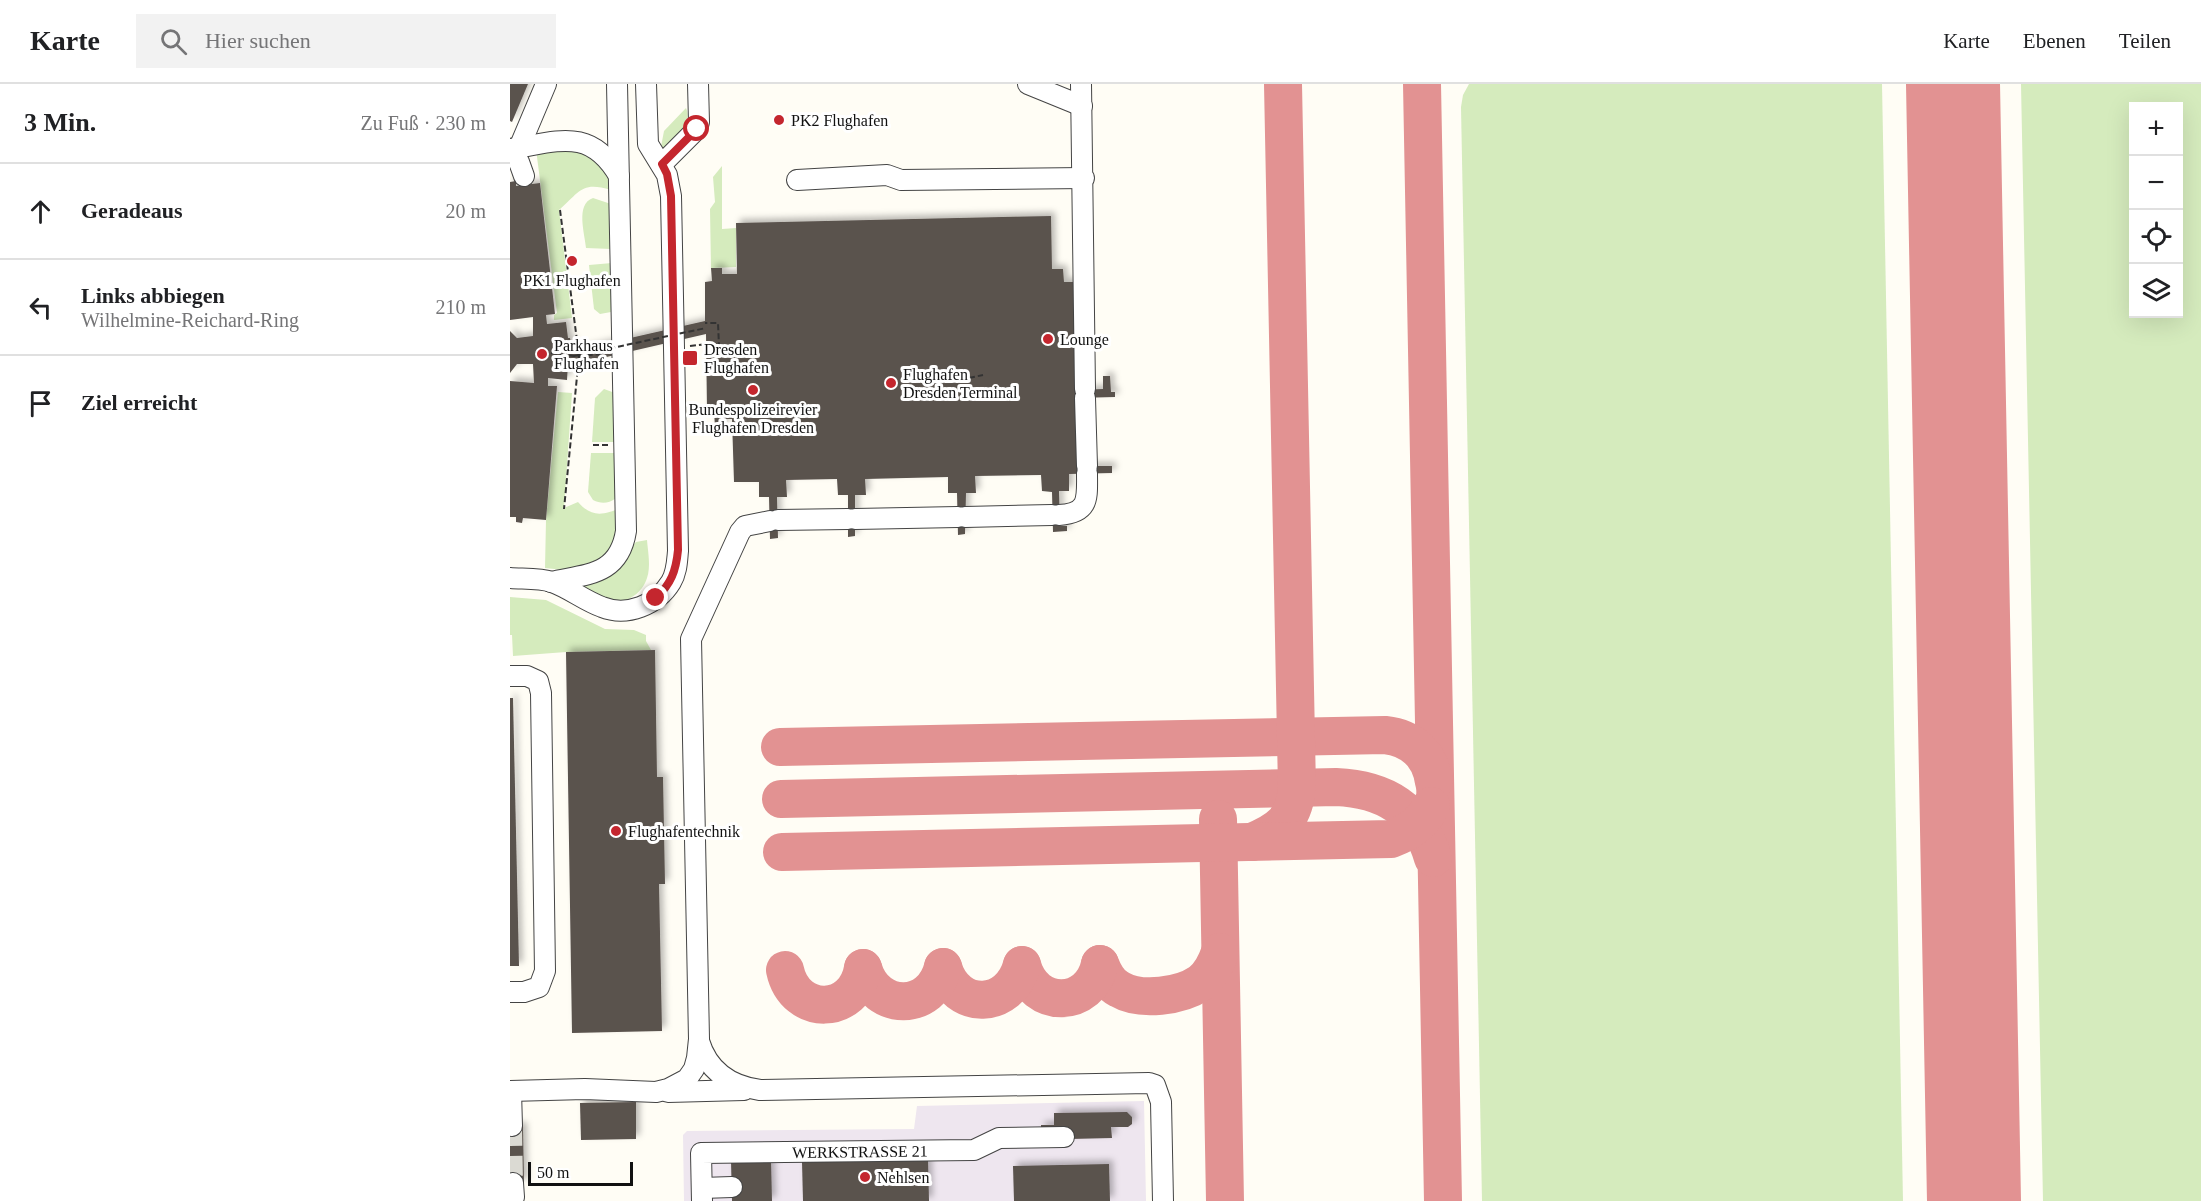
<!DOCTYPE html>
<html lang="de">
<head>
<meta charset="utf-8">
<style>
  body { margin:0; font-family:Georgia,serif; background:#f2f2f2; color:#202124 }
  .controls { position:absolute; right:18px; top:18px; display:grid; overflow:hidden; border-radius:0px; box-shadow:0 6px 24px #0002 }
  .controls button { width:54px; height:54px; display:grid; place-items:center; padding:0; border:0; border-bottom:2px solid #e0e0e0; background:#fff; color:#202124; font:30px sans-serif }
  .scale { position:absolute; left:18px; bottom:15px; width:105px; box-sizing:border-box; padding-left:6px; border:3px solid #111; border-top:0; font-size:16px; line-height:21px; white-space:nowrap; color:#111; -webkit-text-stroke:4px #fff; paint-order:stroke }
  .stop { position:absolute; width:18px; height:18px; margin:-14px; border:4px solid #c4262e; border-radius:50%; background:#fff }
  .stop.end { background:#c4262e; border-color:#fff; box-shadow:0 2px 6px #0008 }
  .list { margin:0; padding:0; list-style:none }
  h2 { display:flex; justify-content:space-between; align-items:center; height:78px; margin:0; padding:0 24px; font-size:26px }
  h2 small { font-size:20px; font-weight:400; color:#757577 }
  .list li { display:grid; grid-template-columns:39px 1fr auto; gap:18px; align-items:center; box-sizing:border-box; height:96px; padding:0 24px; border-top:2px solid #e0e0e0 }
  .list b { display:block; font-size:22px; white-space:nowrap }
  .list p { margin:0; font-size:20px; white-space:nowrap; color:#757577 }
  .list em { font-size:20px; font-style:normal; color:#757577 }
  .icon { flex:none; width:33px; height:33px; fill:none; stroke:currentColor; stroke-width:2; stroke-linecap:round; stroke-linejoin:round }
  .map { position:relative; flex:none; width:1691px; height:1117px; overflow:hidden }
  header { display:flex; align-items:center; gap:36px; box-sizing:border-box; height:84px; padding:0 30px; background:#fff; border-bottom:2px solid #e0e0e0 }
  header strong { font-size:28px }
  nav { display:flex; gap:33px; margin-inline-start:auto; font-size:21px }
  .search { width:420px; height:54px; background:#f2f2f2; display:flex; align-items:center; gap:15px; box-sizing:border-box; padding:0 21px; border-radius:0px; color:#757577; font-size:22px }
  main { display:flex }
  aside { flex:1; background:#fff }
  .map>svg:first-child { display:block }
  .industrial { fill:#eee6ef }
  .green { fill:#d5ebbd; fill-rule:evenodd }
  .lines { fill:none; stroke-linecap:round; stroke-linejoin:round }
  .taxiway { stroke:#e29292; stroke-width:38 }
  .runway { stroke:#e29292; stroke-width:94 }
  .building { fill:#5a524d; filter:url(#shadow) }
  .minor-tunnel { stroke:#dbdad3; stroke-width:20; stroke-dasharray:20 10; stroke-linecap:butt }
  .minor-casing { stroke:#444; stroke-width:22 }
  .path { stroke:#333; stroke-width:2; stroke-dasharray:6 3; stroke-linecap:butt }
  .minor { stroke:#fff; stroke-width:20 }
  .path-bridge { stroke:#333; stroke-width:2; stroke-dasharray:6 3; stroke-linecap:butt }
  .route { stroke:#c4262e; stroke-width:8 }
  .poi-dot { fill:#c4262e; stroke:#fff; stroke-width:2 }
  .labels { text-anchor:middle; dominant-baseline:central; stroke-width:6; stroke-linejoin:round; paint-order:stroke }
  .poi-label { font-size:16px; fill:#111; stroke:#fff; text-anchor:start }
  .street-label { font-size:16px; fill:#111; stroke:#fff }
</style>
</head>
<body>
<header>
<strong>Karte</strong>
<div class="search"><svg class="icon" aria-label="search" viewBox="0 0 24 24"><circle cx="10" cy="10" r="6"/><path d="M15 15l6 6"/></svg>Hier suchen</div>
<nav><a>Karte</a><a>Ebenen</a><a>Teilen</a></nav>
</header>
<main>
<aside>
<h2>3 Min.<small>Zu Fuß · 230 m</small></h2>
<ul class="list">
<li><svg class="icon" aria-label="ahead" viewBox="0 0 24 24"><path d="M12 20V5M6 11l6-6 6 6"/></svg><div><b>Geradeaus</b></div><em>20 m</em></li>
<li><svg class="icon" aria-label="left" viewBox="0 0 24 24"><path d="M17 20v-9H6M10 6l-5 5 5 5"/></svg><div><b>Links abbiegen</b><p>Wilhelmine-Reichard-Ring</p></div><em>210 m</em></li>
<li><svg class="icon" aria-label="arrive" viewBox="0 0 24 24"><path d="M6 21V4h12l-3 4 3 4H6"/></svg><div><b>Ziel erreicht</b></div></li>
</ul>
</aside>
<div class="map">
<svg width="1691" height="1117" viewBox="0 0 1691 1117">
  <defs>
    <filter id="shadow"><feDropShadow dx="4" dy="-4" stdDeviation="3" flood-color="#0004"/></filter>
  </defs>
  <rect width="100%" height="100%" fill="#fffdf5"/>
  <path class="industrial" d="M634,1017L636,1117H174L173,1051L177,1047L404,1045L407,1022Z"/>
  <g class="green">
    <path d="M959,0H1372L1393,1117H972L951,23L953,11Z"/>
    <path d="M1511,0H1691V1117H1533ZM1624,22H1668V230H1624Z"/>
    <path d="M176,24C184,42 162,56 150,68L154,47Z"/>
    <path d="M26,65H76C89,79 98,87 101,106C71,97 70,108 49,126L62,234L44,236V231L47,229Z"/>
    <path d="M212,82V145L226,144V183L201,184L200,125L205,118L203,93Z"/>
    <path d="M83,114L101,120V165L76,164C75,150 65,120 83,114Z"/>
    <path d="M102,179L104,225L101,228L90,230L84,225L79,181Z"/>
    <path d="M94,305L105,309L106,358H82L85,314Z"/>
    <path d="M48,308L62,309L54,424L68,418C82,434 93,431 111,424V448L98,474L63,487L35,484L36,436Z"/>
    <path d="M81,369H106V414C98,420 91,420 83,416L78,408Z"/>
    <path d="M137,456C138,468 141,483 137,494C132,510 116,520 100,518C90,517 71,504 62,499L105,481L126,458Z"/>
    <path d="M0,513L36,516L95,545L124,546L136,551V557L141,566L56,568L3,572L2,551H0Z"/>
  </g>
  <g class="lines">
    <g class="taxiway">
      <path d="M912,0L933,1117"/>
      <path d="M1439,0L1443,20"/>
      <path d="M270,663L875,651C902,654 920,670 924,698"/>
      <path d="M271,715L826,703C874,705 909,725 923,774"/>
      <path d="M708,735L715,1117"/>
      <path d="M742,758C770,746 783,737 787,705L773,0"/>
      <path d="M272,768L881,755C899,748 912,740 921,722"/>
      <path d="M590,880C594,890 599,900 609,905C631,918 671,912 690,899C701,891 706,880 710,868"/>
      <path d="M512,881C524,926 580,925 590,880"/>
      <path d="M433,883C446,928 500,926 512,881"/>
      <path d="M353,884C366,929 422,928 433,883"/>
      <path d="M275,886C285,933 345,932 353,884"/>
    </g>
    <path class="runway" d="M1443,0L1464,1117"/>
  </g>
  <g class="building">
    <path d="M0,0H18L2,38L0,37Z"/>
    <path d="M6,97V102L30,99L45,230L36,231L37,240L56,238L58,254H60L63,267L195,237V198L202,197L201,184H212V190H227L226,139L541,132L542,185H553L554,198H564L566,306L593,305V292H600L601,308H605V313L566,314L568,382H602V389L559,390V407H549L550,442H557V447L543,448L542,408L532,407L531,391L465,392L466,409H456L455,450L448,451L447,409H438V393L355,395L356,411H345V452L338,453V411H328L327,395L276,396L277,413H267L268,454L260,455L259,413H249V398H224L222,335H214V343H205L204,327H197L196,250L66,280H58L57,296L38,294V302H47L36,436L13,434L12,439L6,438V433H0V297L24,299L23,280H7L0,289V247L7,254L23,252V233L0,236V98Z"/>
    <path d="M145,566L147,693H153L155,800H149L152,947L62,949L56,568Z"/>
    <path d="M0,614H3L9,882H0Z"/>
    <path d="M126,1018V1055L71,1056L70,1019Z"/>
    <path d="M617,1028L622,1033V1040L618,1043H601L602,1054L560,1055L531,1047V1041H544V1029Z"/>
    <path d="M0,1042H13L14,1099H0Z"/>
    <path d="M418,1075L419,1117H293L292,1078Z"/>
    <path d="M261,1076L262,1117H222L221,1077Z"/>
    <path d="M599,1080L600,1117H504L503,1082Z"/>
  </g>
  <g class="lines">
    <path class="minor-tunnel" d="M2,1042L3,1099"/>
    <g class="minor-casing">
      <g id="minor">
        <path d="M518,0L572,22"/>
        <path d="M571,0L575,305"/>
        <path d="M9,64L36,0"/>
        <path d="M0,65C47,58 80,42 109,92"/>
        <path d="M0,69L9,78L14,92"/>
        <path d="M152,80L187,45L189,38L188,0"/>
        <path d="M287,96L377,91L391,96L574,94"/>
        <path d="M575,314L577,382"/>
        <path d="M549,431C580,429 577,414 577,389"/>
        <path d="M455,433L542,431"/>
        <path d="M345,435L448,433"/>
        <path d="M268,436L338,435"/>
        <path d="M0,494C13,495 30,494 42,498C59,504 75,517 92,523C117,533 147,521 161,498C167,488 167,477 168,467L161,112L157,91L138,60L136,0"/>
        <path d="M41,498C76,490 109,492 116,447L107,0"/>
        <path d="M0,592H17L28,597L31,609L35,887L29,903L14,908H0"/>
        <path d="M189,957C198,987 220,1002 250,1006L639,999L645,1001L651,1018L653,1117"/>
        <path d="M0,1007L75,1005L146,1008L158,1005L177,995L184,985L187,974L189,955L181,555L230,448L235,442L260,437"/>
        <path d="M1,1007L2,1042"/>
        <path d="M158,1008L234,1006"/>
        <path d="M3,1099L4,1113"/>
        <path d="M192,1104L222,1103"/>
        <path id="s1" d="M192,1117L191,1069L464,1066L489,1054L554,1053"/>
      </g>
    </g>
    <g class="path">
      <path d="M50,126L69,272L54,425"/>
      <path d="M180,262L196,260L209,262L208,239H195"/>
      <path d="M32,268L64,272L95,270"/>
      <path d="M428,289L440,284"/>
      <path d="M459,294L473,291"/>
      <path d="M83,361H99"/>
    </g>
    <use href="#minor" class="minor"/>
    <path class="path-bridge" d="M64,272L196,244"/>
  </g>
  <g class="lines">
    <path class="route" d="M146,514C161,500 166,487 168,466L161,112L157,90L152,80L187,45"/>
  </g>
  <g class="poi-dot">
    <circle cx="269" cy="36" r="6"/>
    <circle cx="62" cy="177" r="6"/>
    <circle cx="538" cy="255" r="6"/>
    <circle cx="32" cy="270" r="6"/>
    <rect x="172" y="266" width="16" height="16" rx="3"/>
    <circle cx="381" cy="299" r="6"/>
    <circle cx="243" cy="306" r="6"/>
    <circle cx="106" cy="747" r="6"/>
    <circle cx="355" cy="1093" r="6"/>
  </g>
  <g class="labels">
    <g class="poi-label">
      <text x="281" y="36">PK2 Flughafen</text>
      <text x="62" y="196" text-anchor="middle">PK1 Flughafen</text>
      <text x="550" y="255">Lounge</text>
      <text x="44" y="261">Parkhaus<tspan x="44" dy="18">Flughafen</tspan></text>
      <text x="194" y="265">Dresden<tspan x="194" dy="18">Flughafen</tspan></text>
      <text x="393" y="290">Flughafen<tspan x="393" dy="18">Dresden Terminal</tspan></text>
      <text x="243" y="325" text-anchor="middle">Bundespolizeirevier<tspan x="243" dy="18">Flughafen Dresden</tspan></text>
      <text x="118" y="747">Flughafentechnik</text>
      <text x="367" y="1093">Nehlsen</text>
    </g>
    <g class="street-label">
      <text stroke="none"><textPath href="#s1" startOffset="207">WERKSTRASSE 21</textPath></text>
    </g>
  </g>
</svg>
<div class="controls">
<button>+</button>
<button>−</button>
<button><svg class="icon" aria-label="locate" viewBox="0 0 24 24"><circle cx="12" cy="12" r="6"/><path d="M12 2v4M12 18v4M2 12h4M18 12h4"/></svg></button>
<button><svg class="icon" aria-label="layers" viewBox="0 0 24 24"><path d="M12 4l9 5-9 5-9-5zM3 14l9 5 9-5"/></svg></button>
</div>
<div class="scale">50 m</div>
<div class="stop" style="left:187px;top:45px"></div>
<div class="stop end" style="left:146px;top:514px"></div>
</div>
</main>
</body>
</html>
